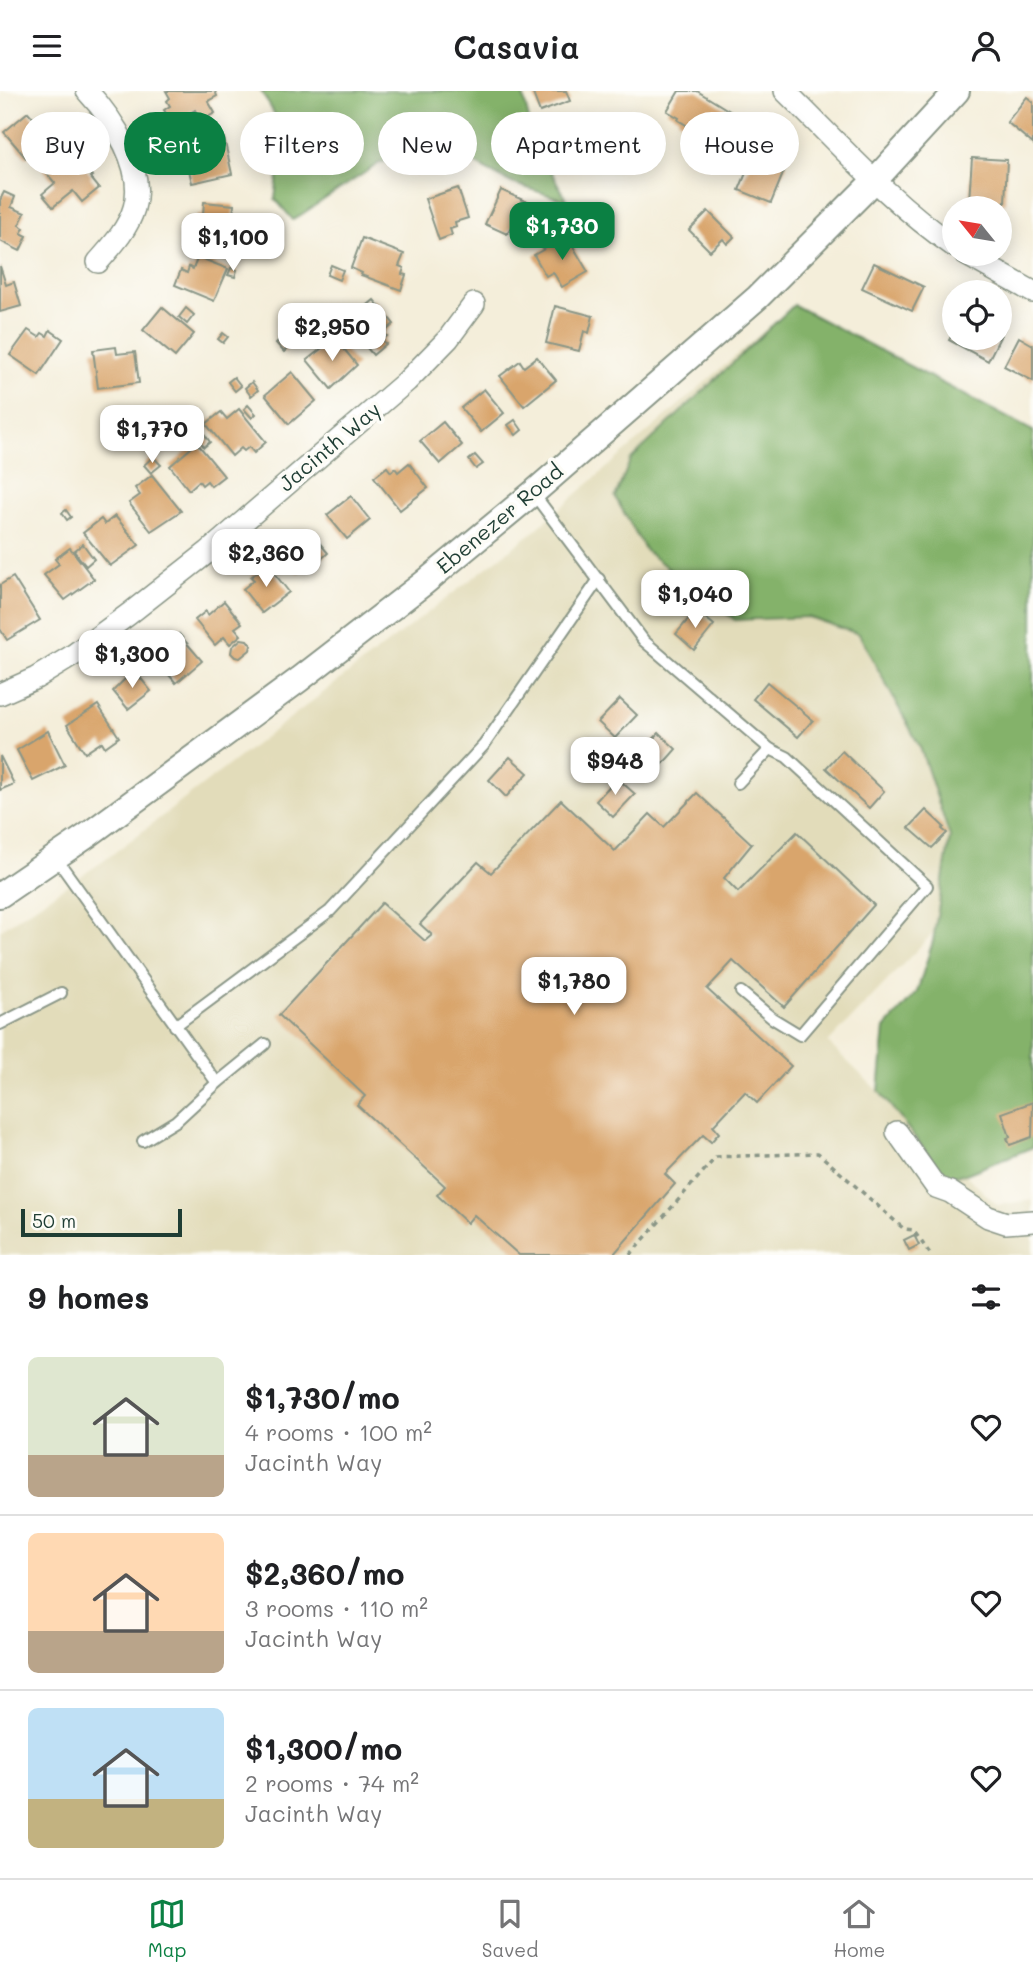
<!DOCTYPE html>
<html lang="en">
<head>
<meta charset="utf-8">
<style>
  body { margin:0; font-family:Mali,sans-serif; background:#f6f6f6; color:#202124; height:100vh; display:flex; flex-direction:column; font-size:26px; white-space:nowrap }
  * { box-sizing:border-box; margin:0 }
  p { font-size:23px; color:#757577 }
  .icon { flex:none; width:38px; height:38px; fill:none; stroke:currentColor; stroke-width:2; stroke-linecap:round; stroke-linejoin:round }
  .map { position:relative; height:1164px; overflow:hidden }
  .side { display:flex; flex-direction:column; background:#fff; flex:1 }
  .side>* { flex:none }
  .guide { position:absolute; left:21px; top:21px; width:992px; height:63px; display:flex; gap:14px }
  .needle { width:46px; rotate:300deg }
  .controls { position:absolute; left:942px; top:105px; display:grid; gap:14px }
  .controls a { display:grid; place-items:center; width:70px; height:70px; border-radius:50%; background:#fff; box-shadow:0 4px 18px #0003; font-size:35px }
  .scale { position:absolute; left:21px; bottom:18px; width:161px; box-sizing:border-box; padding-left:7px; border:4px solid #1f3d34; border-top:0; font-size:19px; line-height:24px; white-space:nowrap; color:#1f3d34; -webkit-text-stroke:5px #fdfcf7; paint-order:stroke }
  .price { position:absolute; translate:-50% -60px; padding:0 16px; border-radius:14px; background:#fff; color:#222; font-size:23px; line-height:46px; filter:drop-shadow(0 2px 4px #0008) }
  .price::after { content:''; position:absolute; left:50%; top:42px; width:21px; height:16px; margin-left:-10px; background:inherit; clip-path:polygon(0 0,100% 0,50% 100%) }
  .price.selected { background:#0b8043; color:#fff }
  ul { padding:0; list-style:none }
  li { display:flex; align-items:center; gap:21px; height:175px; padding:0 28px }
  li+li { border-top:2px solid #e0e0e0 }
  li span { display:grid; place-items:center; flex:none; width:196px; height:140px; border-radius:10px; color:#555 }
  li>.icon { margin-inline-start:auto }
  span .icon { width:84px; height:84px; fill:#fffc; stroke-width:1 }
  li b { font-size:30px }
  h2 { display:flex; justify-content:space-between; align-items:center; height:84px; padding:0 28px; font-size:30px }
  .tag { padding:0 24px; border-radius:32px; background:#fff; box-shadow:0 4px 18px #0003; font-size:24px; line-height:63px }
  .tag.selected { background:#0b8043; color:#fff }
  header { display:flex; justify-content:space-between; align-items:center; height:91px; padding:0 28px; background:#fff; font-size:32px; font-weight:600 }
  .tabs { display:flex; justify-content:space-around; align-items:center; height:98px; border-top:2px solid #e0e0e0; background:#fff; font-size:19px; color:#757577 }
  .tabs a { display:grid; justify-items:center; gap:4px }
  .tabs .selected { color:#0b8043 }
  .map>svg:first-child { display:block }
</style>
</head>
<body>
<header><svg class="icon" aria-label="menu" viewBox="0 0 24 24"><path d="M4 6h16M4 12h16M4 18h16"/></svg>Casavia<svg class="icon" aria-label="person" viewBox="0 0 24 24"><circle cx="12" cy="8" r="4"/><path d="M4 21q1-7 8-7t8 7"/></svg></header>
<div class="map">
<svg width="1033" height="1164" viewBox="0 0 1033 1164">
  <rect width="100%" height="100%" fill="#fdfcf7"/>
  <filter id="ink" filterUnits="userSpaceOnUse"><feTurbulence type="fractalNoise" baseFrequency=".0143" numOctaves="2"/><feDisplacementMap in="SourceGraphic" scale="14" xChannelSelector="R" yChannelSelector="G"/><feConvolveMatrix kernelMatrix="1 2 1 2 8 2 1 2 1" color-interpolation-filters="sRGB"/></filter>
  <filter id="wash" filterUnits="userSpaceOnUse"><feTurbulence type="fractalNoise" baseFrequency=".00686" numOctaves="4" result="noise"/><feDisplacementMap in="SourceGraphic" scale="28" xChannelSelector="R" yChannelSelector="G"/><feGaussianBlur stdDeviation="1.57" result="paint"/><feColorMatrix in="noise" values="0 0 0 0 0 0 0 0 0 0 0 0 0 0 0 0 0 1.4 0 .05"/><feComposite in="paint" operator="in"/></filter>
  <g filter="url(#wash)">
    <rect width="100%" height="100%" fill="#f4eeda"/>
    <path fill="#e2dcba" d="M794 214 1033 340V737L828 952 997 1114 1033 1109V1164H0V839L105 769 533 441Z"/>
    <g fill="#84b26b" stroke="#527850" stroke-width="2">
      <path d="M261 0H522L534 49 567 110 512 92 457 63 381 71 293 129 275 108 284 39Z"/>
      <path d="M794 214 1033 340V1056L966 1083 945 1085 879 1000 885 937 917 901 933 850 950 746 920 656 859 543 808 526 735 529 646 460 615 406 631 368Z"/>
    </g>
    <g id="blocks">
      <g fill="#d9a56c">
        <path d="M166 0H215L217 5 208 10 215 22 201 30 195 19 172 32 164 19 170 15 167 10 170 7Z"/>
        <path d="M532 0H566L570 10 540 21Z"/>
        <path d="M679 0H697L733 22 715 51 678 29 679 27 667 20Z"/>
        <path d="M1027 6 1033 11V53L1007 31Z"/>
        <path d="M28 21 36 30 39 28 43 32 48 28 59 41 26 67 4 41Z"/>
        <path d="M580 24 618 39 606 69 568 54Z"/>
        <path d="M224 47 232 83 192 92 188 75 192 74 191 68 197 66 194 55Z"/>
        <path d="M67 56 92 85 90 86 99 97 82 111 73 100 53 116 42 103 55 92 42 77Z"/>
        <path d="M755 60 787 73 771 112 739 99Z"/>
        <path d="M972 67 1007 69 1005 112 969 110Z"/>
        <path d="M458 97 468 127 455 131 456 136 450 138 452 144 439 149 425 108Z"/>
        <path d="M501 99 538 116 525 144 511 137 507 143 485 133Z"/>
        <path d="M4 101 15 106 11 116 25 122 19 134 24 137 21 142 27 145 20 160 0 150V109Z"/>
        <path d="M204 111 234 114 231 149 189 145 190 130 197 131 198 124H203Z"/>
        <path d="M708 120 734 146 727 153 723 148 710 160 689 139Z"/>
        <path d="M567 145 588 181 562 196 553 181 546 185 534 164Z"/>
        <path d="M362 147 404 163 399 175 404 177 402 183 406 184 401 199 361 184 362 182 351 177Z"/>
        <path d="M198 166 228 178 214 210 175 194 181 179 187 182 189 176 193 178Z"/>
        <path d="M874 172 924 196 912 220 862 197Z"/>
        <path d="M331 174 343 179 339 189 327 184Z"/>
        <path d="M0 175 6 194 14 191 21 215 0 221Z"/>
        <path d="M231 177 237 179 235 186 228 184Z"/>
        <path d="M374 209 394 233 383 242 387 245 382 249 386 253 373 264 346 232Z"/>
        <path d="M555 215 593 225 589 242 584 240 579 260 546 252Z"/>
        <path d="M162 216 194 243 175 266 143 239Z"/>
        <path d="M186 217 194 224 187 233 179 226Z"/>
        <path d="M999 236 1004 238 988 270 949 249 954 240V247H999Z"/>
        <path d="M28 239 39 246 42 242 47 245 50 239 63 248 39 284 10 264Z"/>
        <path d="M223 242 228 246 223 252 218 248Z"/>
        <path d="M285 243 293 252 284 261 276 252Z"/>
        <path d="M1019 246 1033 254V290L1004 275Z"/>
        <path d="M335 247 357 274 331 298 307 269Z"/>
        <path d="M116 256 117 263 135 261 139 292 98 297 93 259Z"/>
        <path d="M537 266 556 289 524 315 500 285 520 270 524 276Z"/>
        <path d="M292 281 316 310 289 333 265 304Z"/>
        <path d="M234 286 241 295 235 300 228 291Z"/>
        <path d="M252 291 258 299 251 305 245 297Z"/>
        <path d="M484 298 504 322 481 341 461 317Z"/>
        <path d="M248 314 256 323 252 327 244 318Z"/>
        <path d="M239 318 266 351 254 362 249 356 244 360 241 357 232 365 206 333 221 321 227 328Z"/>
        <path d="M515 329 522 339 516 344 508 334Z"/>
        <path d="M443 331 462 354 440 373 420 350Z"/>
        <path d="M203 341 210 351 204 356 197 346Z"/>
        <path d="M197 352 224 385 211 395 207 390 202 394 199 390 189 399 170 375Z"/>
        <path d="M475 364 483 373 476 378 469 369Z"/>
        <path d="M153 366 161 374 151 382 144 374Z"/>
        <path d="M409 372 428 397 400 419 374 386 387 376 391 381 395 377 398 381Z"/>
        <path d="M152 384 181 420 151 440 129 412 140 404 135 397Z"/>
        <path d="M351 405 370 429 347 448 327 424Z"/>
        <path d="M66 419 71 426 67 429 62 422Z"/>
        <path d="M115 425 139 454 110 475 83 442 101 428 105 433Z"/>
        <path d="M310 441 328 462 310 478 307 474 298 482 281 462Z"/>
        <path d="M83 453 94 468 86 475 74 460Z"/>
        <path d="M70 457 94 488 65 509 44 484 59 473 55 468Z"/>
        <path d="M267 473 289 501 262 522 243 498 254 489 251 486Z"/>
        <path d="M13 486 40 529 7 549 0 538V494Z"/>
        <path d="M224 510 242 532 235 537 241 544 230 553 224 546 215 554 195 529 206 520 208 524Z"/>
        <path d="M696 519 714 534 694 559 676 543Z"/>
        <path d="M179 543 202 570 176 592 156 569 167 559 164 555Z"/>
        <path d="M241 548 247 549 251 554 250 559 240 567 235 566 231 562 232 556Z"/>
        <path d="M134 579 151 600 128 618 113 600Z"/>
        <path d="M767 591 813 629 798 646 753 608Z"/>
        <path d="M620 608 637 624 615 647 598 631Z"/>
        <path d="M98 614 119 646 105 656 102 651 85 662 67 634Z"/>
        <path d="M48 640 65 674 33 690 17 659Z"/>
        <path d="M659 642 676 658 655 682 637 666Z"/>
        <path d="M842 660 884 700 869 717 826 677Z"/>
        <path d="M0 665 14 693 0 699Z"/>
        <path d="M510 666 528 682 506 706 489 689Z"/>
        <path d="M617 687 635 703 613 726 596 710Z"/>
        <path d="M697 702 752 753 724 787 738 801 797 741 874 814 784 916 733 870 707 898 791 975 757 1012 745 1001 713 1035 719 1042 711 1051 703 1044 665 1083 675 1093 613 1164H519L474 1124 467 1132 437 1104 445 1095 357 1014 365 1005 279 924 382 812 425 850 432 844 420 833 478 771 491 782 561 709 615 760 650 723 664 736Z"/>
        <path d="M926 719 944 736 942 738 947 742 932 757 909 737Z"/>
        <path d="M1033 1011 1032 1046 1010 1054 1007 1047 1010 1046 1002 1022Z"/>
        <path d="M914 1144 919 1154 909 1159 904 1149Z"/>
      </g>
    </g>
  </g>
  <g filter="url(#ink)">
    <use href="#blocks" fill-opacity="0" stroke="#8a9687" stroke-width="2"/>
    <g fill="none" stroke-linecap="round" stroke-linejoin="round">
      <defs>
        <g id="service">
          <path d="M533 402 644 550 770 658 738 692"/>
          <path d="M56 767 217 992"/>
          <path d="M741 901 772 927 800 944 927 795 787 666 770 658"/>
          <path d="M0 933 61 902"/>
          <path d="M175 935 330 820 484 654 599 488"/>
          <path d="M143 1050 176 1030 217 992 265 953"/>
        </g>
        <g id="minor">
          <path d="M87 0C113 28 146 77 134 117 128 138 112 155 98 171"/>
          <path d="M785 0C839 53 891 112 954 155"/>
          <path d="M965 163 1033 201"/>
          <path d="M0 603 36 587 72 565 129 523 208 461 407 290 448 248 474 213"/>
          <path d="M897 1041 936 1096 950 1101 988 1126 1006 1132 1033 1130"/>
        </g>
        <path id="tertiary" d="M0 804 88 744 300 588 424 492 533 402 758 206 875 89 957 0"/>
      </defs>
      <use href="#service" stroke="#8a9687" stroke-width="14"/>
      <use href="#minor" stroke="#8a9687" stroke-width="24"/>
      <use href="#tertiary" stroke="#8a9687" stroke-width="28"/>
      <path stroke="#8a9687" stroke-width="3.5" stroke-dasharray="5 5" stroke-linecap="butt" d="M630 1164 716 1066 818 1062 904 1138 913 1139 931 1164"/>
      <use href="#service" stroke="#fff" stroke-width="10"/>
      <use href="#minor" stroke="#fff" stroke-width="21"/>
      <use href="#tertiary" stroke="#fff" stroke-width="24"/>
    </g>
  </g>
  <g text-anchor="middle" stroke-width="7" stroke-linejoin="round" paint-order="stroke">
    <g font-size="21" fill="#1f3d34" stroke="#fdfcf7">
      <text transform="translate(330 356) rotate(-40)" y="7">Jacinth Way</text>
      <text transform="translate(500 428) rotate(-40)" y="7">Ebenezer Road</text>
    </g>
  </g>
</svg>
<div class="controls">
<a><svg class="needle" viewBox="-14 -14 28 28"><path d="M0-13l5 13h-10z" fill="#e53935"/><path d="M0 13l5-13h-10z" fill="#757577"/></svg></a>
<a><svg class="icon" aria-label="locate" viewBox="0 0 24 24"><circle cx="12" cy="12" r="6"/><path d="M12 2v4M12 18v4M2 12h4M18 12h4"/></svg></a>
</div>
<div class="scale">50 m</div>
<b class="price selected" style="left:562px;top:171px">$1,730</b>
<b class="price" style="left:233px;top:182px">$1,100</b>
<b class="price" style="left:332px;top:272px">$2,950</b>
<b class="price" style="left:152px;top:374px">$1,770</b>
<b class="price" style="left:266px;top:498px">$2,360</b>
<b class="price" style="left:695px;top:539px">$1,040</b>
<b class="price" style="left:132px;top:599px">$1,300</b>
<b class="price" style="left:615px;top:706px">$948</b>
<b class="price" style="left:574px;top:926px">$1,780</b>
<div class="guide">
<a class="tag">Buy</a>
<a class="tag selected">Rent</a>
<a class="tag">Filters</a>
<a class="tag">New</a>
<a class="tag">Apartment</a>
<a class="tag">House</a>
</div>
</div>
<section class="side">
<h2>9 homes<svg class="icon" aria-label="filters" viewBox="0 0 24 24"><path d="M4 7h16M4 17h16"/><circle cx="9" cy="7" r="2"/><circle cx="15" cy="17" r="2"/></svg></h2>
<ul>
<li><span style="background:linear-gradient(#dfe7d0 70%,#b9a48a 0)"><svg class="icon" aria-label="home" viewBox="0 0 24 24"><path d="M3 11l9-7 9 7M6 9v11h12V9"/></svg></span><div><b>$1,730/mo</b><p>4 rooms · 100 m²</p><p>Jacinth Way</p></div><svg class="icon" aria-label="heart" viewBox="0 0 24 24"><path d="M12 20l-8-8c-3-5 5-10 8-4 3-6 11-1 8 4z"/></svg></li>
<li><span style="background:linear-gradient(#ffd9b3 70%,#b9a48a 0)"><svg class="icon" aria-label="home" viewBox="0 0 24 24"><path d="M3 11l9-7 9 7M6 9v11h12V9"/></svg></span><div><b>$2,360/mo</b><p>3 rooms · 110 m²</p><p>Jacinth Way</p></div><svg class="icon" aria-label="heart" viewBox="0 0 24 24"><path d="M12 20l-8-8c-3-5 5-10 8-4 3-6 11-1 8 4z"/></svg></li>
<li><span style="background:linear-gradient(#bfe0f5 65%,#c2b280 0)"><svg class="icon" aria-label="home" viewBox="0 0 24 24"><path d="M3 11l9-7 9 7M6 9v11h12V9"/></svg></span><div><b>$1,300/mo</b><p>2 rooms · 74 m²</p><p>Jacinth Way</p></div><svg class="icon" aria-label="heart" viewBox="0 0 24 24"><path d="M12 20l-8-8c-3-5 5-10 8-4 3-6 11-1 8 4z"/></svg></li>
</ul>
</section>
<nav class="tabs">
<a class="selected"><svg class="icon" aria-label="map" viewBox="0 0 24 24"><path d="M3 6l6-2 6 2 6-2v14l-6 2-6-2-6 2zM9 4v14M15 6v14"/></svg>Map</a>
<a><svg class="icon" aria-label="saved" viewBox="0 0 24 24"><path d="M7 4h10v16l-5-4-5 4z"/></svg>Saved</a>
<a><svg class="icon" aria-label="home" viewBox="0 0 24 24"><path d="M3 11l9-7 9 7M6 9v11h12V9"/></svg>Home</a>
</nav>
</body>
</html>
